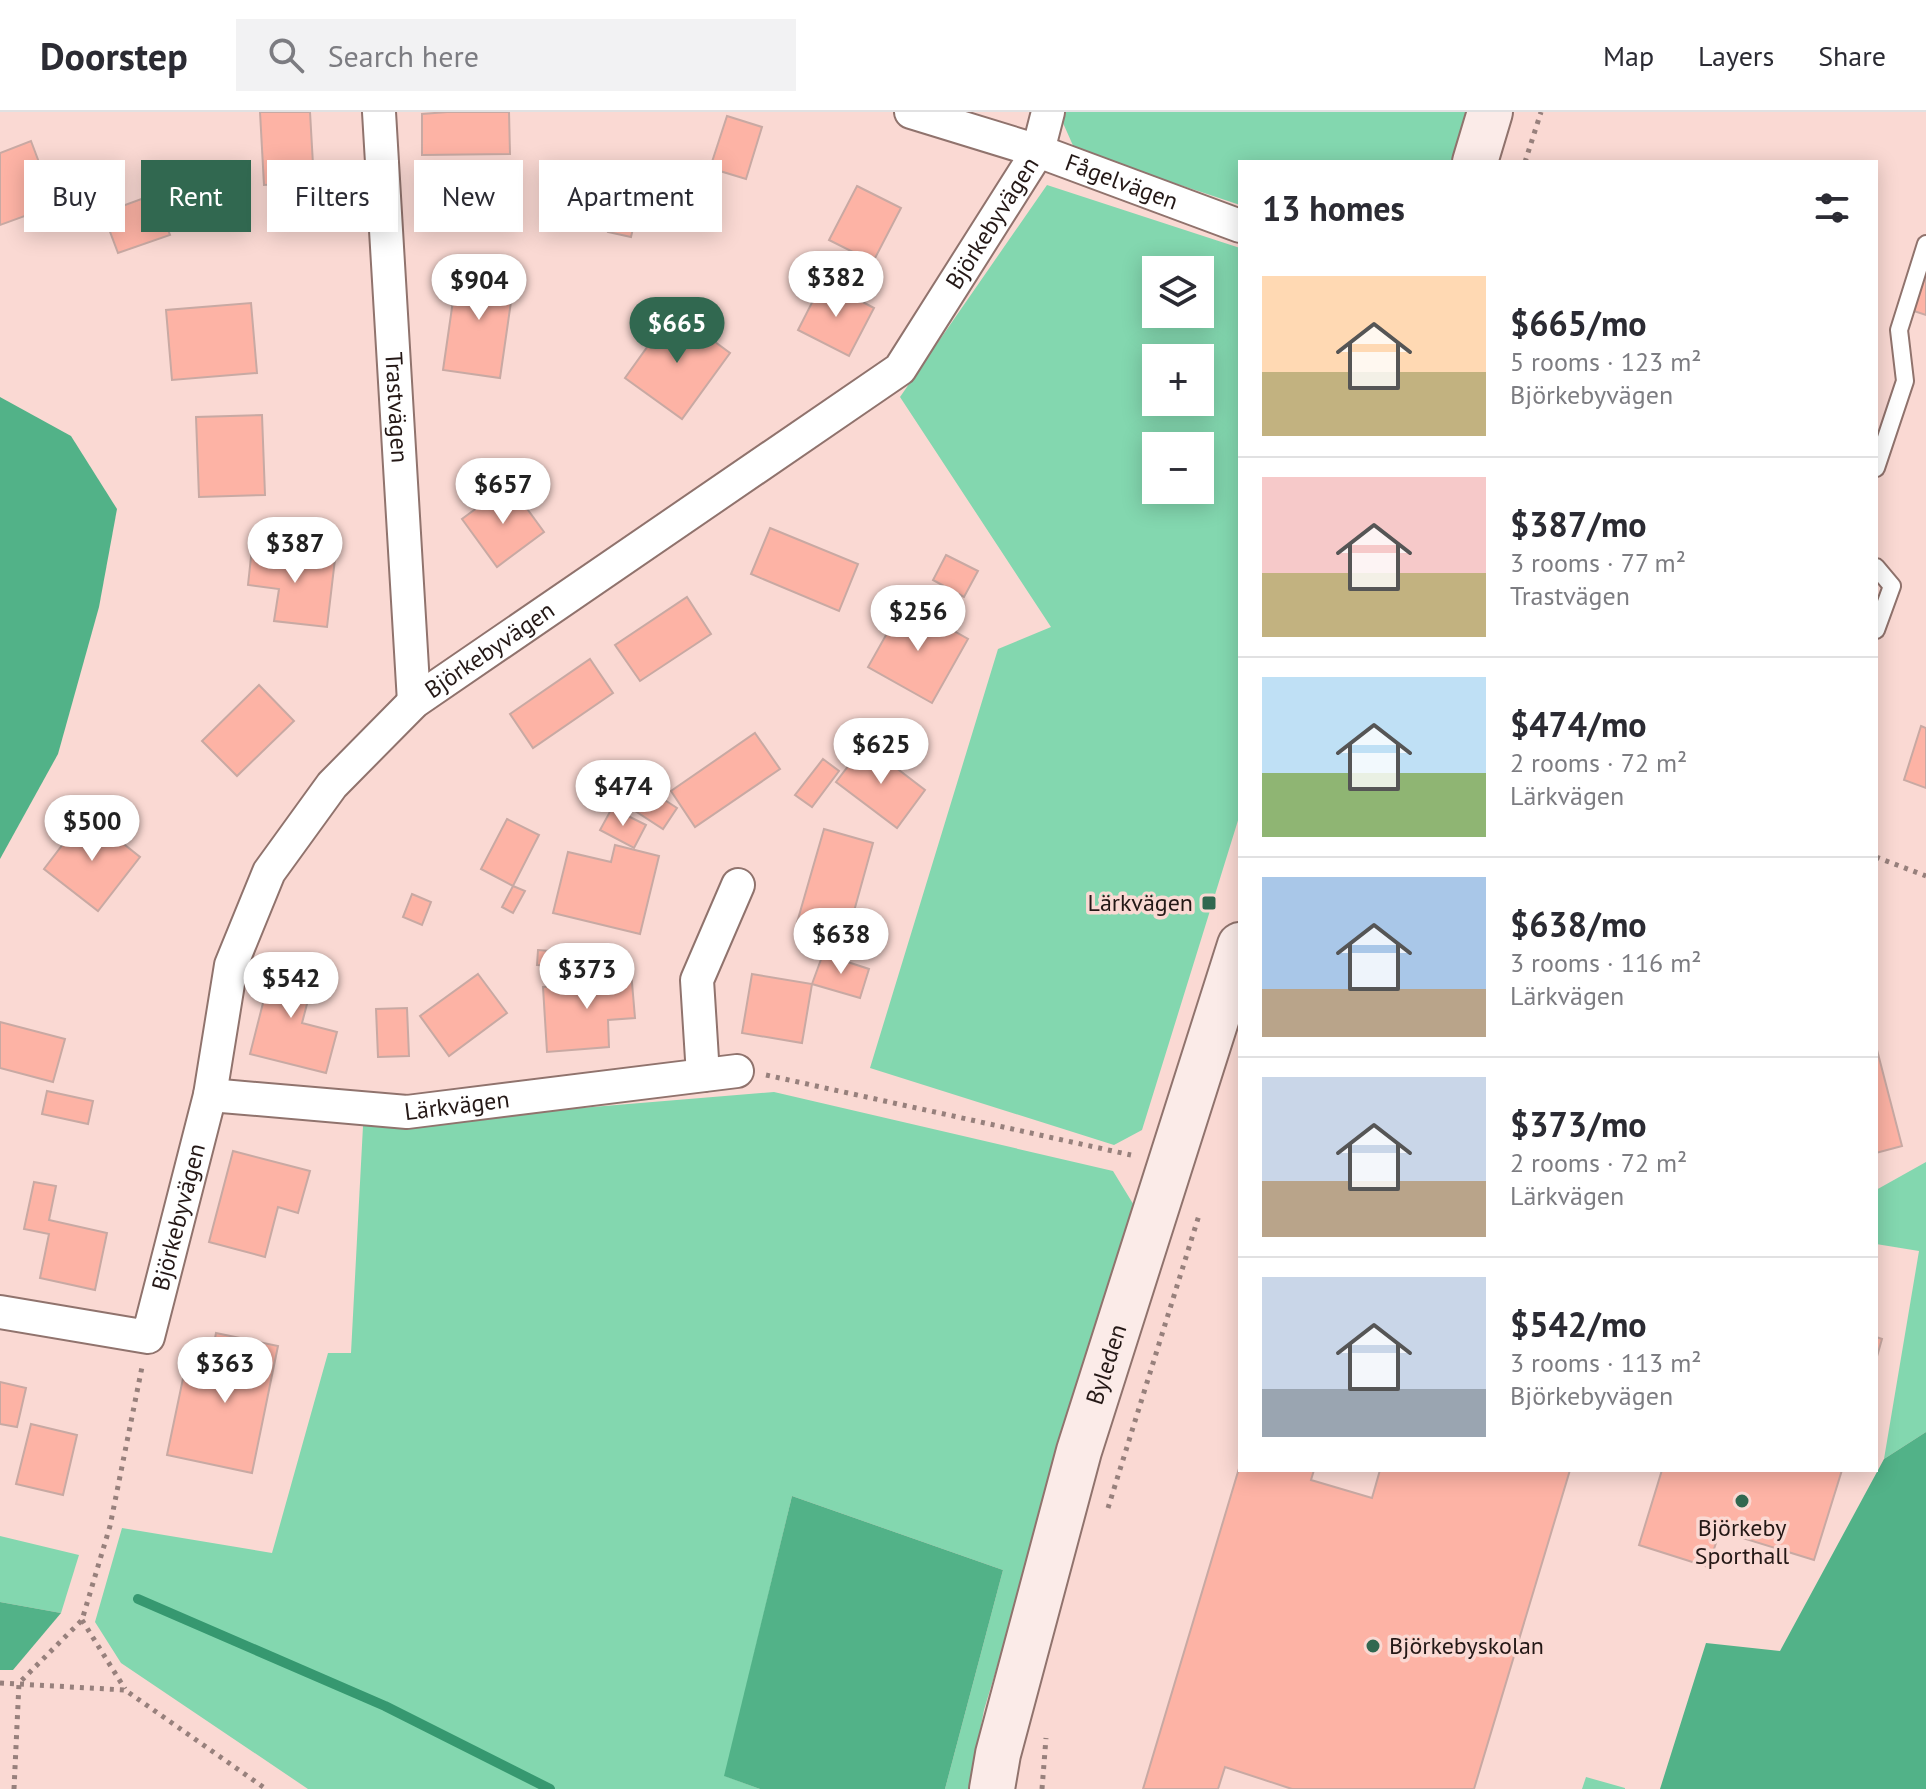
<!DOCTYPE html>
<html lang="en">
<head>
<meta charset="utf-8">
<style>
  body { margin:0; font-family:"PT Sans",sans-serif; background:#f2f2f3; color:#2b2b33; height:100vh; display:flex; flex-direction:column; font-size:30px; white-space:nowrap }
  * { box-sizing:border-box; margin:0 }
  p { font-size:26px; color:#7c7c81 }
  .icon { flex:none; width:44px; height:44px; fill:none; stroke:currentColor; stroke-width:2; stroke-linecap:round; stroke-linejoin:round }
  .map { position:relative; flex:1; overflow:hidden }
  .sheet { position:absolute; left:1238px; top:48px; width:640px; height:1312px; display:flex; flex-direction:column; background:#fff; border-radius:0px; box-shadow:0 4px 20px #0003 }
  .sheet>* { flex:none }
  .hud { position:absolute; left:24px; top:48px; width:760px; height:72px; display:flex; gap:16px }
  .tools { position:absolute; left:1142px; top:144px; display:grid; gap:16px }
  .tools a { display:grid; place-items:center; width:72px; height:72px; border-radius:0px; background:#fff; box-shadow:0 4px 20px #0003; font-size:40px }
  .price { position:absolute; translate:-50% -68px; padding:0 18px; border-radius:28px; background:#fff; color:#222; font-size:26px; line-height:52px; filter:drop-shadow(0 2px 4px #0008) }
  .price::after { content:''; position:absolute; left:50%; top:48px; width:24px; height:18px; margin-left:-12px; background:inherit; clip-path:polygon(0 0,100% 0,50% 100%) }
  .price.selected { background:#316850; color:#fff }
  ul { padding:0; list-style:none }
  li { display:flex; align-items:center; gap:24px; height:200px; padding:0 24px }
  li+li { border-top:2px solid #e1e1e2 }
  li span { display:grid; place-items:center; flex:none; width:224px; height:160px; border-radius:0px; color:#555 }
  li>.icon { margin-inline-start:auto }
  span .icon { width:96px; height:96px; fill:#fffc; stroke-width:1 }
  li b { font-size:34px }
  h2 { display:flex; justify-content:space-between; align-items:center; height:96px; padding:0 24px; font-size:34px }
  .pill { padding:0 28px; border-radius:0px; background:#fff; box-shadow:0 4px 20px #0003; font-size:28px; line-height:72px }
  .pill.selected { background:#316850; color:#fff }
  header { display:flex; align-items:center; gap:48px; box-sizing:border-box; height:112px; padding:0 40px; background:#fff; border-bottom:2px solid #e1e1e2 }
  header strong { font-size:38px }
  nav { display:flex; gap:44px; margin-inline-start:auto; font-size:28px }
  .search { width:560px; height:72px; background:#f2f2f3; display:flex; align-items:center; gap:20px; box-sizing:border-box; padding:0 28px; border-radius:0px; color:#7c7c81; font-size:30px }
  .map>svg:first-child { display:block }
</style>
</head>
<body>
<header>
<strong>Doorstep</strong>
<div class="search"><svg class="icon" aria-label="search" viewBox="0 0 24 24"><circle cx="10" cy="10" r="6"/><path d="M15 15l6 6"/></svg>Search here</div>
<nav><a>Map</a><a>Layers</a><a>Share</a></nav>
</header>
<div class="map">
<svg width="1926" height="1677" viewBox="0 0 1926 1677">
  <rect width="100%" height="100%" fill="#fad9d3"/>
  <g fill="#83d7af" fill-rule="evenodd">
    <path d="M1066 0H1472L1459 50H1240V93L1075 38 1063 11Z"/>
    <path d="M1047 73 1240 136V702L1142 1018 1114 1033 870 956 998 537 1051 515 900 285ZM1156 158H1200V202H1156ZM1156 246H1200V290H1156ZM1156 334H1200V378H1156Z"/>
    <path d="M774 980 1113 1059 1135 1095 984 1598 969 1677H945L1003 1458 792 1384 725 1664 760 1677H308L121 1551 95 1510 122 1416 272 1441 328 1241H351L363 1014Z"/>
    <path d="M1926 1050V1320L1884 1347 1919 1139 1876 1132V1078Z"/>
    <path d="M0 1424 79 1443 61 1501 0 1490Z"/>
    <path d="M1586 1665 1625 1676V1677H1582Z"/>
  </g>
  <g fill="#52b288">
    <path d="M0 285 71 324 117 397 99 495 58 642 0 747Z"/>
    <path d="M1926 1320V1677H1660L1706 1531 1780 1539 1884 1347Z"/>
    <path d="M792 1384 1003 1458 945 1677H760L724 1664Z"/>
    <path d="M0 1490 61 1501 13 1558H0Z"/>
  </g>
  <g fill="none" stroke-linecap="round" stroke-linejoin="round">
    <path stroke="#369870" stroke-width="10" d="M138 1487 385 1594 550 1677"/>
  </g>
  <g fill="#fdb3a5" stroke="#c8a9a3" stroke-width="2">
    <path d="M260 0H310L314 70 264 73Z"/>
    <path d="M447 0H509L510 42 422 43V2Z"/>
    <path d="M727 4 762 15 746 67 710 56Z"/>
    <path d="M31 29 55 93 0 113V41Z"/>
    <path d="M608 58 668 70 659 117 634 112 631 125 608 120 610 109 599 107Z"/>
    <path d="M857 74 901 96 873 150 829 128Z"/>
    <path d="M155 82 170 123 118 141 103 101Z"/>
    <path d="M1926 153V203L1911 198Z"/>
    <path d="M458 154 515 162 500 266 443 258Z"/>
    <path d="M823 169 874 196 849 244 798 218Z"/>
    <path d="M251 191 257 261 172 268 166 198Z"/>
    <path d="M673 199 730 241 682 307 625 266Z"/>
    <path d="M262 303 265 383 199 385 196 305Z"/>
    <path d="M509 372 544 420 497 455 462 407Z"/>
    <path d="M770 416 858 452 839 499 751 462Z"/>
    <path d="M252 436 335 447 327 515 274 509 279 477 248 473Z"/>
    <path d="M946 443 978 459 964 485 933 468Z"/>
    <path d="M687 485 711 522 640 569 615 533Z"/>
    <path d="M904 491 968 527 932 591 868 555Z"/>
    <path d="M590 547 613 581 533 636 510 602Z"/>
    <path d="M259 573 294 609 237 664 202 629Z"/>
    <path d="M1921 614 1926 616V676L1904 668Z"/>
    <path d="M755 621 780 657 695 715 671 679Z"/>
    <path d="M865 632 925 678 897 716 836 670Z"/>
    <path d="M823 647 839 659 812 695 795 683Z"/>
    <path d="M643 674 677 696 663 717 629 695Z"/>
    <path d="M612 696 646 713 634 736 600 718Z"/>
    <path d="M86 702 140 745 98 799 44 757Z"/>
    <path d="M507 707 539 723 513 774 481 757Z"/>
    <path d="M824 717 873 731 846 828 796 814Z"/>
    <path d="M615 733 659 744 640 822 553 801 568 740 611 750Z"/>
    <path d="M513 774 525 779 513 801 502 795Z"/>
    <path d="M412 782 431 790 422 813 403 805Z"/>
    <path d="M538 838 562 840 561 854 537 853Z"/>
    <path d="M823 842 869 857 860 886 812 872Z"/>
    <path d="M275 844 317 854 302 911 337 920 326 961 250 942Z"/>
    <path d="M631 859 635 906 608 908 609 935 547 940 543 875 588 872 587 861Z"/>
    <path d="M478 862 507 901 449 944 420 904Z"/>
    <path d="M752 862 812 872 802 931 742 921Z"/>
    <path d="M407 896 409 944 378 945 376 897Z"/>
    <path d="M0 910 65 927 53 970 0 956Z"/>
    <path d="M1876 934 1902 1034 1876 1041Z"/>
    <path d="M47 979 93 989 88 1012 42 1002Z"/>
    <path d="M233 1039 310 1059 298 1101 278 1095 265 1145 209 1130Z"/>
    <path d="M34 1070 56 1074 49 1108 107 1121 95 1178 40 1166 49 1122 24 1117Z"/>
    <path d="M216 1221 278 1234 252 1361 167 1343 185 1257 208 1262Z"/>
    <path d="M1876 1225 1882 1227 1876 1248Z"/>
    <path d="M0 1270 26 1276 17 1315 0 1312Z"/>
    <path d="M31 1312 77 1323 63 1383 16 1372Z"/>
    <path d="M1240 1353V1358H1314L1311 1368 1372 1386 1380 1358H1570L1474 1677H1292L1225 1655 1218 1677H1143Z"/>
    <path d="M1662 1358H1842L1814 1448 1720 1419 1708 1455 1639 1433Z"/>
  </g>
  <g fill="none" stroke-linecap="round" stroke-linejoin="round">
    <defs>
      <g id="lane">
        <path d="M1876 356 1905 269 1899 218 1926 132"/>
        <path d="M1876 455 1892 474 1876 518"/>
      </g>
      <g id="street">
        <path id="s1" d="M379 0 414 590"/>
        <path id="s2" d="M911 0 1038 39 1240 114"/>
        <path d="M703 963 697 868 738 773"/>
        <path id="s3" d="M210 983 407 1000 737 959"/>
        <path id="s4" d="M0 1200 148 1225 210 983 231 853 269 760 332 673 414 590 900 257 1038 39 1048 0"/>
      </g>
      <g id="secondary">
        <path d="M1475 50 1490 0"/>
        <path id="s5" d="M992 1677 998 1642 1079 1339 1240 833"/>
      </g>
    </defs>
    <use href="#lane" stroke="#90736d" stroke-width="20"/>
    <use href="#street" stroke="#90736d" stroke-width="36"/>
    <use href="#secondary" stroke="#90736d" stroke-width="48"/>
    <g stroke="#97807c" stroke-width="5" stroke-dasharray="4 6" stroke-linecap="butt">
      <path d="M1525 50 1541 0"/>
      <path d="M1876 745 1926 764"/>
      <path d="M766 963 1131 1043"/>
      <path d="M1108 1396 1200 1100"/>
      <path d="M82 1508 125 1577"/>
      <path d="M0 1571 125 1578 266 1677"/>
      <path d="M14 1677 19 1571 82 1508 110 1414 142 1255"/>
      <path d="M1042 1677 1046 1626"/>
    </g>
    <use href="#lane" stroke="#fff" stroke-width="16"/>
    <use href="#street" stroke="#fff" stroke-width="32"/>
    <use href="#secondary" stroke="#fbebe8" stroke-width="44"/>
  </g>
  <g fill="#316850" stroke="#fad9d3" stroke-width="3">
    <rect x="1201" y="783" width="16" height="16" rx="4"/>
    <circle cx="1742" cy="1389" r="8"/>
    <circle cx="1373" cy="1534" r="8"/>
  </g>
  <g text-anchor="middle" stroke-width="7" stroke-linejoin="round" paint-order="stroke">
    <g font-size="24" fill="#241816" stroke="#fad9d3">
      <text dy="8" stroke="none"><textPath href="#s2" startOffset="222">Fågelvägen</textPath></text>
      <text dy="8" stroke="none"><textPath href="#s4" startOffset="1618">Björkebyvägen</textPath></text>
      <text dy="8" stroke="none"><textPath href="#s1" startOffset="296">Trastvägen</textPath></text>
      <text dy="8" stroke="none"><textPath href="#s4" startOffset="948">Björkebyvägen</textPath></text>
      <text dy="8" stroke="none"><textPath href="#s3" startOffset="248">Lärkvägen</textPath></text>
      <text dy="8" stroke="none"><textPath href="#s4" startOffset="274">Björkebyvägen</textPath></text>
      <text dy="8" stroke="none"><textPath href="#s5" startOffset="440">Byleden</textPath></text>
    </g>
    <g font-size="24" fill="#241816" stroke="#fad9d3" text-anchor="end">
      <text x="1193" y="799">Lärkvägen</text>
      <text x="1742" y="1424" text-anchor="middle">Björkeby<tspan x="1742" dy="28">Sporthall</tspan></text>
      <text x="1389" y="1542" text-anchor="start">Björkebyskolan</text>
    </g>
  </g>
</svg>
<div class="tools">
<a><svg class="icon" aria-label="layers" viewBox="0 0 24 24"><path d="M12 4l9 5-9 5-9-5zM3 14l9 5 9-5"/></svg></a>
<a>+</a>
<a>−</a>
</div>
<b class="price" style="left:836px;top:207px">$382</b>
<b class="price" style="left:479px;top:210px">$904</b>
<b class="price selected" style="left:677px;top:253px">$665</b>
<b class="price" style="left:503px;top:414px">$657</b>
<b class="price" style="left:295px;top:473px">$387</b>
<b class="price" style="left:918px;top:541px">$256</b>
<b class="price" style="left:881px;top:674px">$625</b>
<b class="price" style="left:623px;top:716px">$474</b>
<b class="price" style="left:92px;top:751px">$500</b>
<b class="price" style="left:841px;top:864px">$638</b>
<b class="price" style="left:587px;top:899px">$373</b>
<b class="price" style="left:291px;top:908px">$542</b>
<b class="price" style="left:225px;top:1293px">$363</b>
<div class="hud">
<a class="pill">Buy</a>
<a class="pill selected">Rent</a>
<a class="pill">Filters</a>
<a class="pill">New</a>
<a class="pill">Apartment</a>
</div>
<section class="sheet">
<h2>13 homes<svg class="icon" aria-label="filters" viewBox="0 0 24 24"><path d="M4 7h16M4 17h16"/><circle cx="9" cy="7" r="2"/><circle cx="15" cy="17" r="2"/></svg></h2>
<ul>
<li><span style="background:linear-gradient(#ffd9b3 60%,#c2b280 0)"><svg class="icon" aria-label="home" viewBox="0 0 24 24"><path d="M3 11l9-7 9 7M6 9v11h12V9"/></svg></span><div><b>$665/mo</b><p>5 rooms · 123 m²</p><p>Björkebyvägen</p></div></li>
<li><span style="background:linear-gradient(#f6c9c9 60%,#c2b280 0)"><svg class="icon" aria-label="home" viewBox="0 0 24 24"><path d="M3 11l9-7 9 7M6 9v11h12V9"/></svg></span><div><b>$387/mo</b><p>3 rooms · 77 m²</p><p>Trastvägen</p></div></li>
<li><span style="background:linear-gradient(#bfe0f5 60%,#8fb573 0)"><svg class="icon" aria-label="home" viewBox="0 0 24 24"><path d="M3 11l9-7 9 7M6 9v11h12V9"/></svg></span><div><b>$474/mo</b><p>2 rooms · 72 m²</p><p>Lärkvägen</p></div></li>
<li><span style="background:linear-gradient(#a9c7e8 70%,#b9a48a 0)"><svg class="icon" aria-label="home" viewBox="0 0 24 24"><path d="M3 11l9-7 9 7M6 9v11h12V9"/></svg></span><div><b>$638/mo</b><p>3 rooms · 116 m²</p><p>Lärkvägen</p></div></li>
<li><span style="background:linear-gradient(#c9d6e8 65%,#b9a48a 0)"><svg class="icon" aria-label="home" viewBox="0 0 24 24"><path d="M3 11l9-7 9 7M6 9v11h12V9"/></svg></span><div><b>$373/mo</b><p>2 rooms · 72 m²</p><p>Lärkvägen</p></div></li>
<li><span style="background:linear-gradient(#c9d6e8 70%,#9aa5b1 0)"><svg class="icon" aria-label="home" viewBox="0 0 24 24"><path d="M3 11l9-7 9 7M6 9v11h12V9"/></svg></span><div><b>$542/mo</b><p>3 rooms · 113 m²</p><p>Björkebyvägen</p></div></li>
</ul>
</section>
</div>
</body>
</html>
